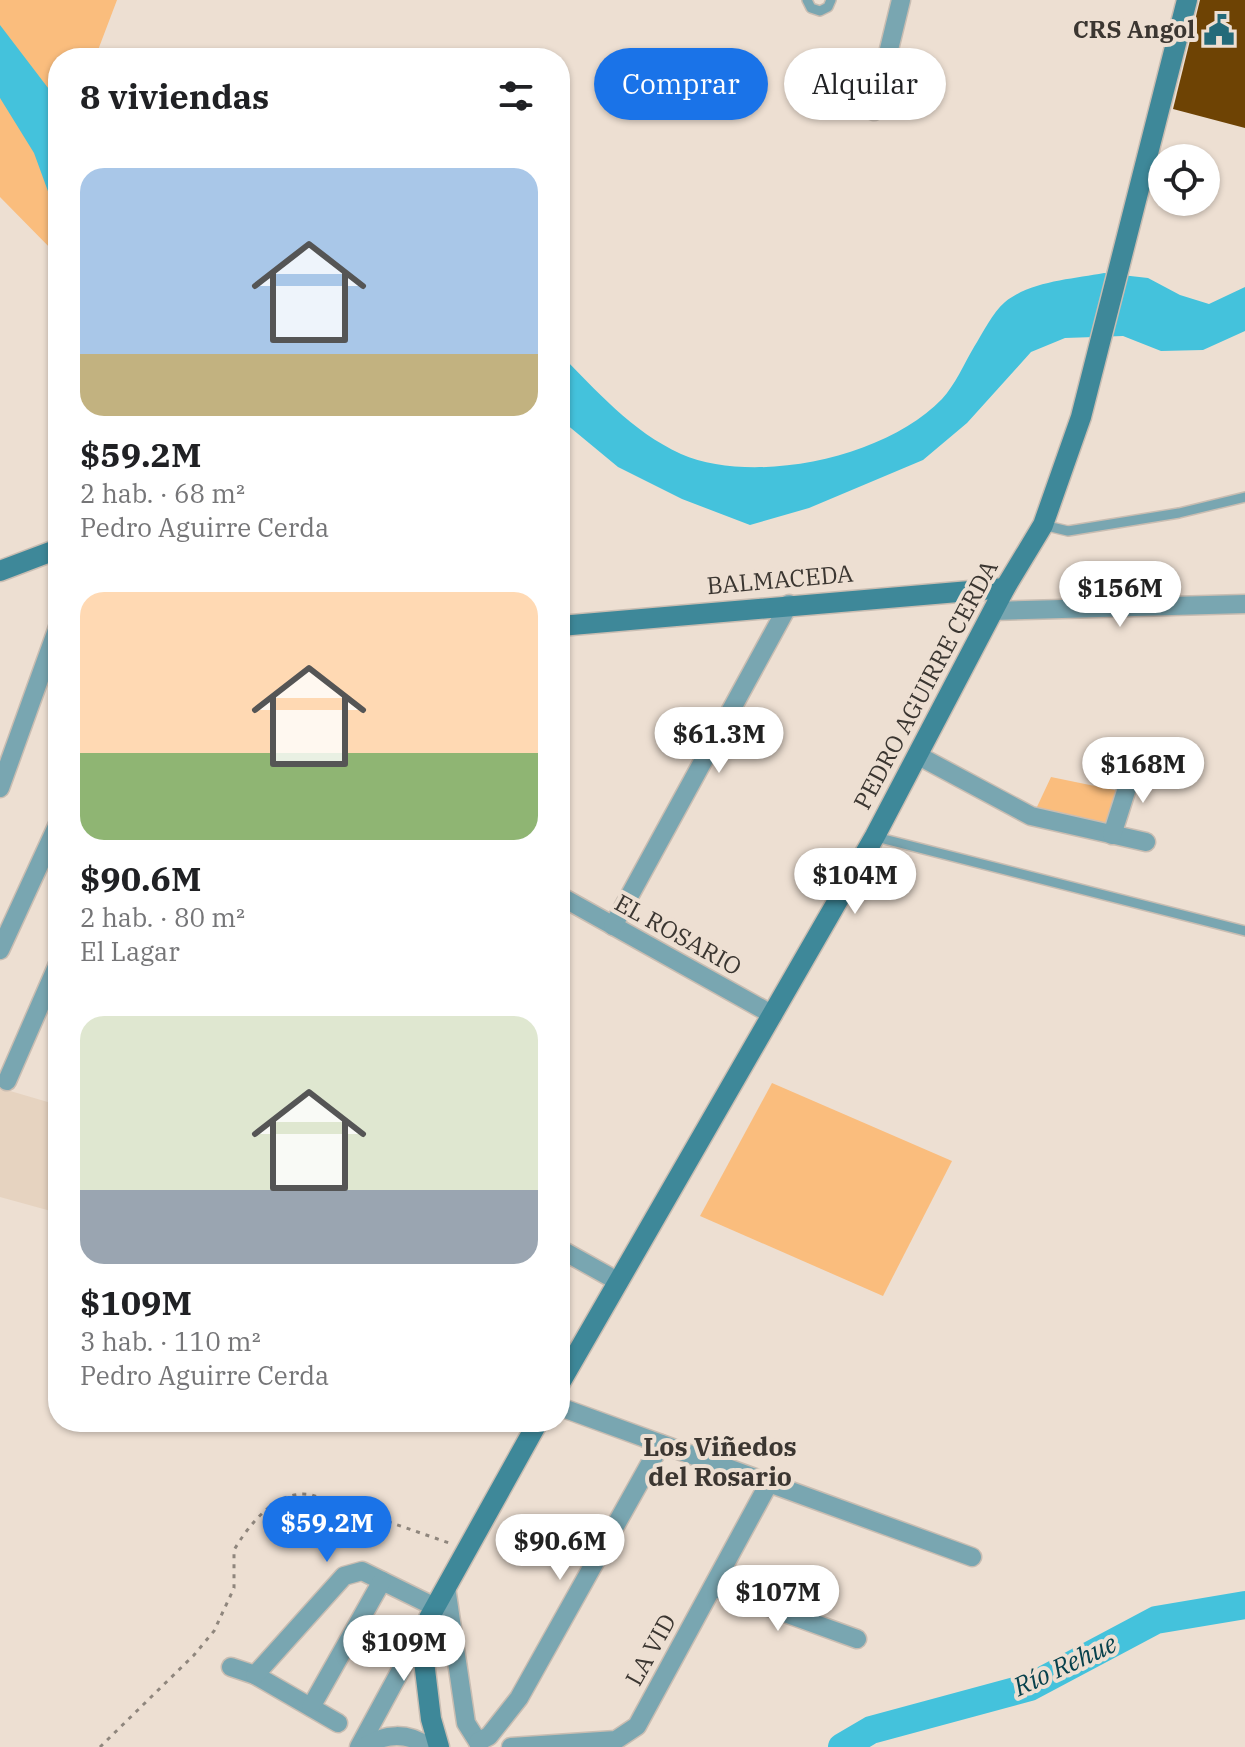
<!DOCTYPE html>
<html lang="es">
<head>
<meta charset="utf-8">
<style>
  body { margin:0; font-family:"IBM Plex Serif",serif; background:#f2f2f2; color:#202124; height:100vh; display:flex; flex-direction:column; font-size:30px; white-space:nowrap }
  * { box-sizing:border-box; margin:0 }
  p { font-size:26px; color:#757577 }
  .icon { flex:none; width:44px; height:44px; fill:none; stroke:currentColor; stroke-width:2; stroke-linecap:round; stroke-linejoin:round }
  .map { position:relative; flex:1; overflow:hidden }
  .drawer { position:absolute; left:48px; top:48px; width:522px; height:1384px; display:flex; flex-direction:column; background:#fff; border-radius:32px; box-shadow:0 2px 6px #0004 }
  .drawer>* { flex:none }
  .guide { position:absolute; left:594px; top:48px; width:530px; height:72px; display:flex; gap:16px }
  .controls { position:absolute; left:1148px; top:144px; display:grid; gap:16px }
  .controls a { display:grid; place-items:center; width:72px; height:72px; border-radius:50%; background:#fff; box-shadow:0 2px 6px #0004; font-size:40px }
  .price { position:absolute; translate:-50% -68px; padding:0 18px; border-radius:28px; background:#fff; color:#222; font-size:26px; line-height:52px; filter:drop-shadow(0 2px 4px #0008) }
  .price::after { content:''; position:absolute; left:50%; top:48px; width:24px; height:18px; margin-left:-12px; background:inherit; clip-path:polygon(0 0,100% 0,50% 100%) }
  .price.selected { background:#1a73e8; color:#fff }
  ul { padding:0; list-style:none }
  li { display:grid; align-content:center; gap:16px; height:424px; padding:0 32px }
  li span { display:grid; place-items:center; height:248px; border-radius:24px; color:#555 }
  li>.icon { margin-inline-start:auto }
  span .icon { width:144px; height:144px; fill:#fffc; stroke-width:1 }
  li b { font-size:34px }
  h2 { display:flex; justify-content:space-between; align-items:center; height:96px; padding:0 32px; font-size:34px }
  .chip { padding:0 28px; border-radius:36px; background:#fff; box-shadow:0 2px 6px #0004; font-size:28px; line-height:72px }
  .chip.selected { background:#1a73e8; color:#fff }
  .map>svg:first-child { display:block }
</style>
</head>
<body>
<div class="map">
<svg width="1245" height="1747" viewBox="0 0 1245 1747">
  <rect width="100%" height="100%" fill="#eddfd2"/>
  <path fill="#e6d3c0" d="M0 1088 58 1105V1213L0 1197Z"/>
  <g fill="#fabd7d">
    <path d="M0 0H117L95 58H58V256L0 197Z"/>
    <path d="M1051 777 1119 791 1108 827 1036 809Z"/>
    <path d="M772 1083 952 1161 883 1296 700 1216Z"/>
  </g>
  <g fill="#44c2dc">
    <path d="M0 25 58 101V207L49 194 34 153 0 98Z"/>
    <path d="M1104 273 1148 278 1180 295 1209 304 1245 287V331L1203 350 1161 351 1123 336 1065 338 1031 352 967 423 923 460 809 508 750 525 682 499 618 467 560 419V354C597 391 631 431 681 454 755 486 887 457 942 399 955 385 964 364 974 347 983 333 992 313 1005 302 1031 281 1073 279 1104 273Z"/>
  </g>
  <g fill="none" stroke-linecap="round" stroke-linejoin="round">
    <path stroke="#44c2dc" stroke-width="28" d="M842 1747 871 1730 1030 1687 1156 1620 1245 1605"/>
  </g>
  <path fill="#6e4304" d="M1200 0H1245V128L1173 109Z"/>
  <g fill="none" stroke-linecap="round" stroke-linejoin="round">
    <defs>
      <g id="lane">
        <path d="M807 0 811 8 820 11 828 7 831 0"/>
        <path d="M1043 525 1068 531 1179 513 1245 497"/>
        <path d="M876 837 1245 931"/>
      </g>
      <g id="street">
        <path d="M874 111 901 0"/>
        <path d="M993 611 1245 604"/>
        <path d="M917 755 1031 816 1146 842"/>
        <path d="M0 788 58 627"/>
        <path d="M1112 835 1135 763"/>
        <path d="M560 896 773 1015"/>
        <path d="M613 926 789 604"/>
        <path d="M0 950 58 824"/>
        <path d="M7 1081 58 964"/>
        <path d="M560 1249 619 1282"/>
        <path d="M560 1407 972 1557"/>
        <path d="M446 1587 466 1723 478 1742"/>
        <path d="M713 1587 857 1639"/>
        <path d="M231 1667 255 1675 338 1723"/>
        <path d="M255 1675 344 1576 362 1571 435 1607"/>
        <path d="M311 1707 382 1581"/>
        <path d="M478 1742 489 1736 519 1698 661 1444"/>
        <path d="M359 1747 428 1620"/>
        <path d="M364 1747C385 1733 408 1732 428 1747"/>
        <path d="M511 1747 616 1740 637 1726 769 1483"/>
      </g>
      <g id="secondary">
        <path d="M0 571 58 549"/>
        <path d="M560 626 1005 588"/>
        <path d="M560 1383 875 836 1005 588 1043 525 1081 417 1187 0"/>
        <path d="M439 1747 431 1719 424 1661 429 1618 538 1422"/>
      </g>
    </defs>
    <use href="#lane" stroke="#c9bdb2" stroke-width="12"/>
    <use href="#street" stroke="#c9bdb2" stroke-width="21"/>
    <use href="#secondary" stroke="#c9bdb2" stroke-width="23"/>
    <path stroke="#8f867d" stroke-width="3" stroke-dasharray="4 6" stroke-linecap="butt" d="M100 1747 194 1655 214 1631 234 1588V1550C250 1523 278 1488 312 1495L452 1544"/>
    <use href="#lane" stroke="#79a6b1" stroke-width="9"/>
    <use href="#street" stroke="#79a6b1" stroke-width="18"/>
    <use href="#secondary" stroke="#3e8899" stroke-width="20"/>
  </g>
  <defs>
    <symbol id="civic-bare" viewBox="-9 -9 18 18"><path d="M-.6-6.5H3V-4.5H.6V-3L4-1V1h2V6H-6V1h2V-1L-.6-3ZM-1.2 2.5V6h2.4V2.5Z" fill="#246a79" stroke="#eddfd2" stroke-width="2.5" paint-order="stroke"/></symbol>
  </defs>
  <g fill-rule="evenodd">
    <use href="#civic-bare" x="1197" y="8" width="44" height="44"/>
  </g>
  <g text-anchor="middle" stroke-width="8" stroke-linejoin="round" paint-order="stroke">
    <g font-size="24" font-weight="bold" fill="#3b3631" stroke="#eddfd2" text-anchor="end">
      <text x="1195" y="38">CRS Angol</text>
    </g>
    <g font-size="24" fill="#3b3631" stroke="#eddfd2">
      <text transform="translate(780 580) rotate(-5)" y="8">BALMACEDA</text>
      <text transform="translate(926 685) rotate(-62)" y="8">PEDRO AGUIRRE CERDA</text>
      <text transform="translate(678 935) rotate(29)" y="8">EL ROSARIO</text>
      <text transform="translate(651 1650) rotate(-61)" y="8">LA VID</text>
    </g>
    <g font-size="26" font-weight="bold" fill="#3b3631" stroke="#eddfd2">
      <text x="720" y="1456">Los Viñedos<tspan x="720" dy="30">del Rosario</tspan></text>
    </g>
    <g font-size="26" font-style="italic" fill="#07414c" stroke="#eddfd2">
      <text transform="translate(1065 1665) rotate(-25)" y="9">Río Rehue</text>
    </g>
  </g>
</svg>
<div class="controls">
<a><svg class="icon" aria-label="locate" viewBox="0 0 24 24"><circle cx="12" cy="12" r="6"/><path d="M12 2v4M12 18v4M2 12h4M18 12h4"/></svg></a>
</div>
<b class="price" style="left:1120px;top:629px">$156M</b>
<b class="price" style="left:719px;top:775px">$61.3M</b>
<b class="price" style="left:1143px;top:805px">$168M</b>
<b class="price" style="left:855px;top:916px">$104M</b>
<b class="price selected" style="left:327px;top:1564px">$59.2M</b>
<b class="price" style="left:560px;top:1582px">$90.6M</b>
<b class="price" style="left:778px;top:1633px">$107M</b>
<b class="price" style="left:404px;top:1683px">$109M</b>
<div class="guide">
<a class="chip selected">Comprar</a>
<a class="chip">Alquilar</a>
</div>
<section class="drawer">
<h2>8 viviendas<svg class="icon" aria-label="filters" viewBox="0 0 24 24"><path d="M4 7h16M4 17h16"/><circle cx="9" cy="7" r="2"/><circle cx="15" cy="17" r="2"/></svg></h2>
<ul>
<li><span style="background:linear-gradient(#a9c7e8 75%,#c2b280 0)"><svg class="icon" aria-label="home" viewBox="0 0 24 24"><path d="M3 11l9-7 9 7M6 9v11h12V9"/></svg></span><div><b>$59.2M</b><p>2 hab. · 68 m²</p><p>Pedro Aguirre Cerda</p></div></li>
<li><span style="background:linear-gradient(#ffd9b3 65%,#8fb573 0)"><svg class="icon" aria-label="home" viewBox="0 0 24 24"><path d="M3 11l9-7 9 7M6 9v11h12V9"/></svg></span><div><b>$90.6M</b><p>2 hab. · 80 m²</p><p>El Lagar</p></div></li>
<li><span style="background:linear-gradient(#dfe7d0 70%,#9aa5b1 0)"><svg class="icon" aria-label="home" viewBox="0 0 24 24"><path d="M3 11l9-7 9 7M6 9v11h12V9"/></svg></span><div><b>$109M</b><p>3 hab. · 110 m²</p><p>Pedro Aguirre Cerda</p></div></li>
</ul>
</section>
</div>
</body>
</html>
